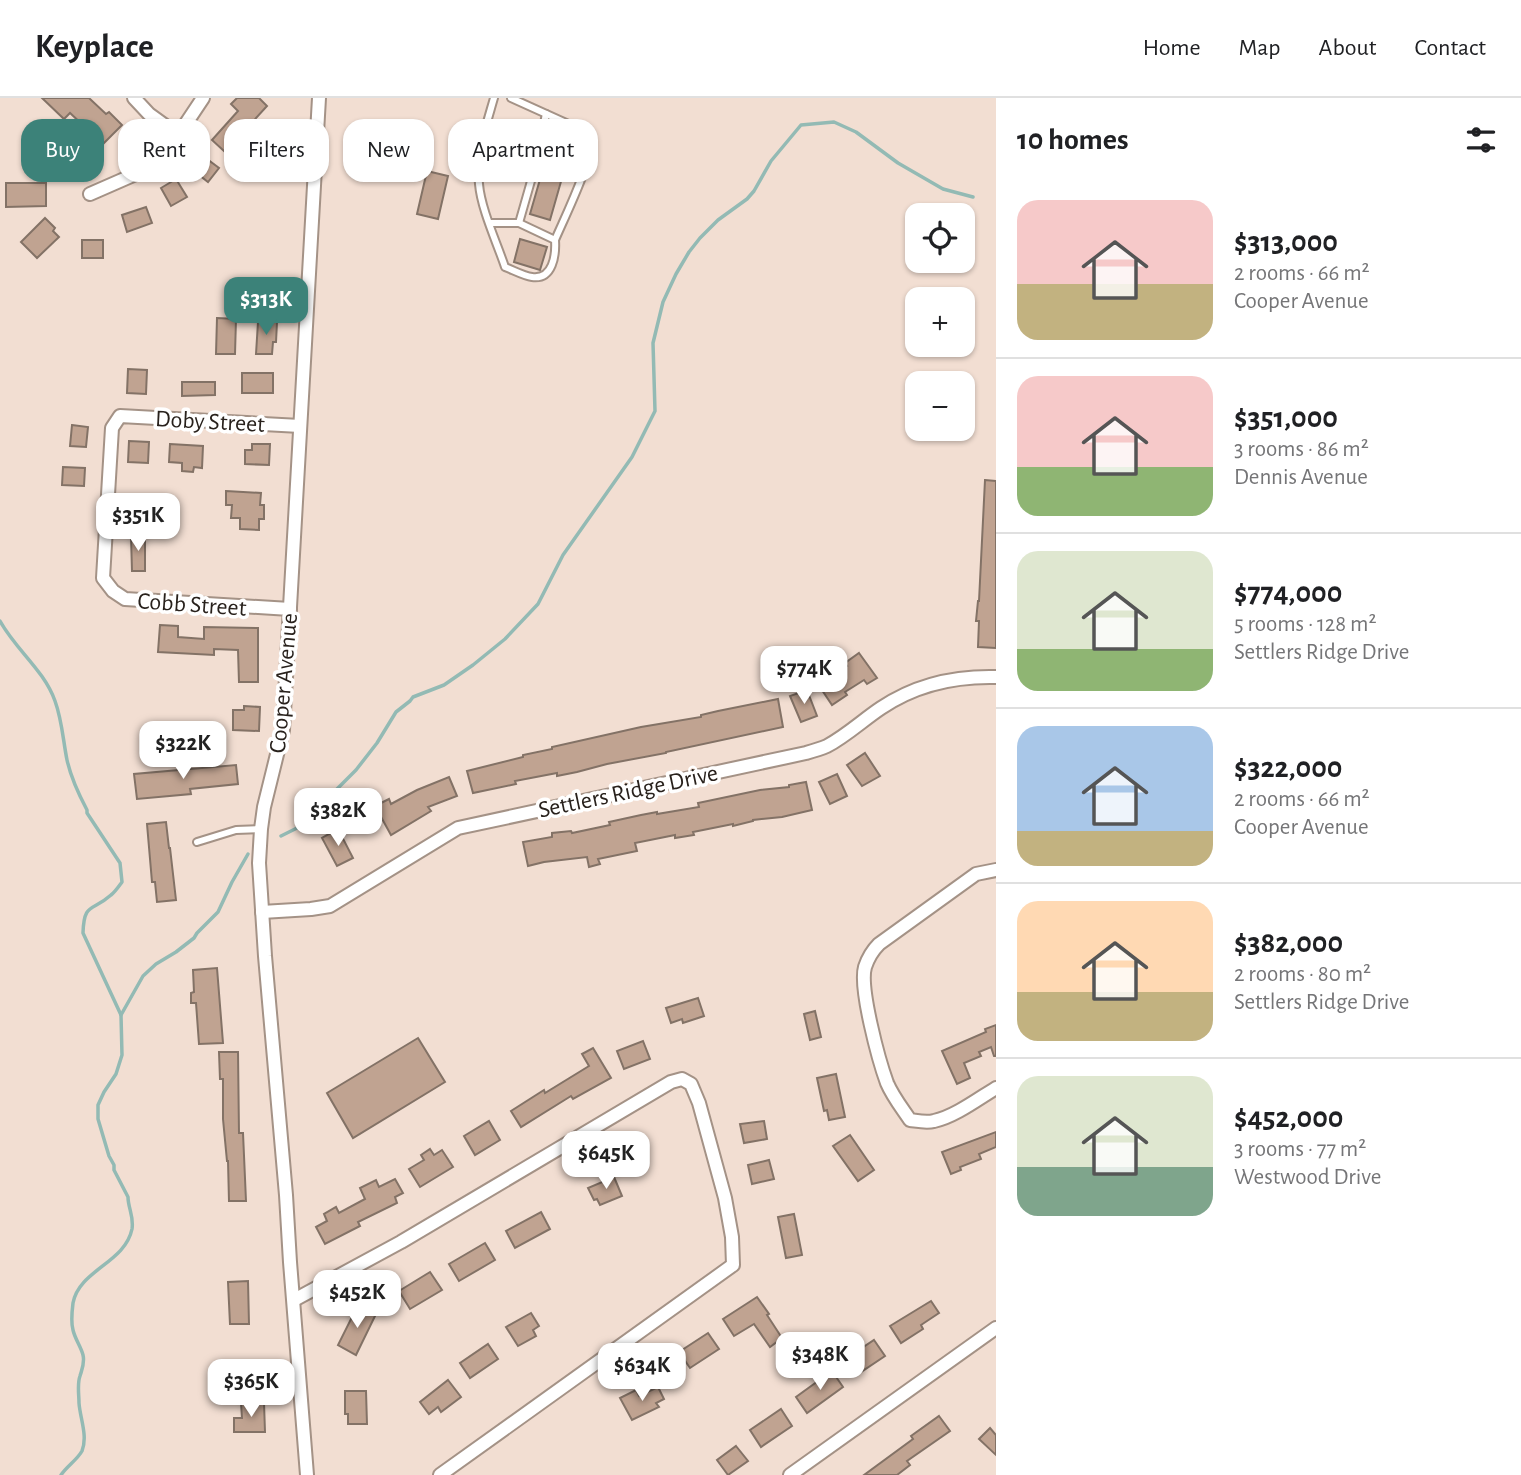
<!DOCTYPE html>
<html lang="en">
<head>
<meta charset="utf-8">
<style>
  body { margin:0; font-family:"Alegreya Sans",sans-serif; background:#f6f6f6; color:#202124; height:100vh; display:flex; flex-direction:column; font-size:26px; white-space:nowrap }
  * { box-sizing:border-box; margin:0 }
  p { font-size:23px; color:#757577 }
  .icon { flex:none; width:38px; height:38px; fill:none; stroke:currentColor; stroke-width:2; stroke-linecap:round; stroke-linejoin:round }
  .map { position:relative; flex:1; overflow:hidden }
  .details { display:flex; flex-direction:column; background:#fff; width:525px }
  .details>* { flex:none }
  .banner { position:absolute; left:21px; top:21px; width:665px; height:63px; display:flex; gap:14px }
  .controls { position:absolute; left:905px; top:105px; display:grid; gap:14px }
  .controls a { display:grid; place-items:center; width:70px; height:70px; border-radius:14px; background:#fff; box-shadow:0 2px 5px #0004; font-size:35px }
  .price { position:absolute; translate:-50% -60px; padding:0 16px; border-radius:14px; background:#fff; color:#222; font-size:23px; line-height:46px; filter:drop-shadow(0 2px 4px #0008) }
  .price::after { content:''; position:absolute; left:50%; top:42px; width:21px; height:16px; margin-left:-10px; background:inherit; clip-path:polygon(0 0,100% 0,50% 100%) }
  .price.active { background:#3c8279; color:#fff }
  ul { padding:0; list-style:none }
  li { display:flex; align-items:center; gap:21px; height:175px; padding:0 21px }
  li+li { border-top:2px solid #e0e0e0 }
  li span { display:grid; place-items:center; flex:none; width:196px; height:140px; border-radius:21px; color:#555 }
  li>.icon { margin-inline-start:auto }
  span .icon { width:84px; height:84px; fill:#fffc; stroke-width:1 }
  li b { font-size:30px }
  h2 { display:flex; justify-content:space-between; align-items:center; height:84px; padding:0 21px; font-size:30px }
  .tag { padding:0 24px; border-radius:21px; background:#fff; box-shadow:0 2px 5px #0004; font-size:24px; line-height:63px }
  .tag.active { background:#3c8279; color:#fff }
  header { display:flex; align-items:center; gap:42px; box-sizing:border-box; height:98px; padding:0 35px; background:#fff; border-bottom:2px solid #e0e0e0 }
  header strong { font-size:33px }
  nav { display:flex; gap:38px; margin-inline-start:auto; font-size:24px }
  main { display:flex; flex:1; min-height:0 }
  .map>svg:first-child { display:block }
</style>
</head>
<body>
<header>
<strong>Keyplace</strong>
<nav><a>Home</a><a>Map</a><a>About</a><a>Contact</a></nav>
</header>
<main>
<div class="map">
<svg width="996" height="1377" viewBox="0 0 996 1377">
  <rect width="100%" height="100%" fill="#f2ded2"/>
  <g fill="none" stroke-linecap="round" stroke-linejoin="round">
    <g stroke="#93bab4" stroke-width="3.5">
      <path d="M0 523C16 552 44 572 55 603 62 622 63 642 67 662 71 680 78 695 87 712V715L120 765 122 784C119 788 115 794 111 797 92 814 84 804 83 835L121 917 122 957 116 976 104 994 98 1007V1021L109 1058 114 1067V1072L128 1099C128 1110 134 1118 132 1131 125 1165 79 1172 73 1205 72 1213 71 1225 73 1232 75 1241 81 1249 83 1257 85 1265 82 1271 80 1278 77 1286 79 1296 79 1305 80 1320 88 1338 82 1353 77 1362 67 1368 61 1377"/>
      <path d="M281 738 299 729 356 672 377 645 396 614 410 603 413 599 444 587 473 567 505 541 538 506 563 457 632 359 655 313 653 245 663 204 676 176 689 154 700 140 718 122 747 101 754 93 771 63 801 27 834 24 856 34 898 65 943 91 973 99"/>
      <path d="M121 917 143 878 156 866 176 854 194 840 197 835 218 814 232 784 248 756"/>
    </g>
  </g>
  <g fill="#c0a391" stroke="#837266" stroke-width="2">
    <path d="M42 0H89L106 16 109 14 122 27 103 46 70 15 64 21Z"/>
    <path d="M237 0H259L267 8 238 40 250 51 237 65 212 42 238 13 231 6Z"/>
    <path d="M38 37 51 47 54 43 66 52 52 71 27 51Z"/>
    <path d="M557 40 580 47 571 76 564 73 550 122 530 116 543 71 547 72Z"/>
    <path d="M199 55 219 70 208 84 189 69Z"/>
    <path d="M427 73 448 78 438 121 417 116Z"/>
    <path d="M176 81 187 99 171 108 161 90Z"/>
    <path d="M6 85H46V108L6 109Z"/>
    <path d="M146 109 152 125 127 134 122 117Z"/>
    <path d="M45 120 55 130 53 133 59 139 37 160 21 144Z"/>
    <path d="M520 141 547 149 540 172 514 164Z"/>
    <rect x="82" y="142" width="21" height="18"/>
    <path d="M217 220 236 221 235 256H216Z"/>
    <path d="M258 224H277L276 244H273L272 256H256Z"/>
    <path d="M128 271 147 272 146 296 127 295Z"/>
    <rect x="242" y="275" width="31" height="20"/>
    <path d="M182 284H215V297L182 298Z"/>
    <path d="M72 327 88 329 86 349 70 348Z"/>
    <path d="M129 343 149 344 148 365 128 364Z"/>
    <path d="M170 346 203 348 202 370 194 369 193 374 182 373V365L169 364Z"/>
    <path d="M252 346H270L269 367 245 366V352H252Z"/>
    <path d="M63 369 85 370 84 388 62 387Z"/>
    <path d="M985 382 996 383V550L978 549 979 523H976L978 503H979Z"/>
    <path d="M226 393 261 395 260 407H264V421H259V432L240 431V420H231L232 407H226Z"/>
    <path d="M131 438H145V473H132Z"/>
    <path d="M160 527 178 528V539L204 541V529L258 530V584H239L238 552 214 551V557L158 554Z"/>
    <path d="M859 555 877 580 867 586 864 582 845 594 847 597 832 607 818 586 847 568 845 565Z"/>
    <path d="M807 592 817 618 801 624 790 598Z"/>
    <path d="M778 601 783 629 666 654V655L607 666 577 674 557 678V675L515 683 516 686 473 695 467 673 523 659V657L552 651V649L641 629 701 619V617L718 613Z"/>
    <path d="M244 608 260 609 259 633 233 632V612H244Z"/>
    <path d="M865 655 880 678 862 688 847 667Z"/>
    <path d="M236 667 238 686 190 691 191 696 137 701 134 676Z"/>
    <path d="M837 676 847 698 830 706 819 684Z"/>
    <path d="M449 679 457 698 428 709 431 713 391 737 375 708 389 701 391 706 417 692Z"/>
    <path d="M806 684 812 712 782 719 753 722V723L733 728V726L693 734 694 737 675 740V737L635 745 637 753 598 761 600 766 589 769 587 759 544 764 528 768 523 744 552 739V735L571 733 572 735 610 727 609 724 641 717 657 714V716L699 709 698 705 760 692 789 689V687Z"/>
    <path d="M166 724 169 750H170L176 802 157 804 155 784H152L147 726Z"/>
    <path d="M338 731 353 760 337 768 322 740Z"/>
    <path d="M217 870 223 945 199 946 196 905H191V895L194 894 193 872Z"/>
    <path d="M698 900 704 918 683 925 682 921 671 925 666 910Z"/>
    <path d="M815 913 821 939 810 942 804 916Z"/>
    <path d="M996 927V958H994L991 949 979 954 981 958 964 965 970 980 957 986 942 953 986 934 985 931Z"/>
    <path d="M418 940 445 984 353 1040 327 995Z"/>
    <path d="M643 943 650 961 624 971 617 953Z"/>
    <path d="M593 950 611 980 573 1001 571 998 521 1029 511 1013 544 992 545 995 589 968 582 956Z"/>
    <path d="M219 954H238L239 1035H243L246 1103H229L228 1063H227L223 1021V981H220Z"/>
    <path d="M836 976 845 1019 829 1022 827 1012 824 1013 817 980Z"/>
    <path d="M489 1023 500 1042 475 1057 464 1038Z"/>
    <path d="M764 1023 767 1041 744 1045 740 1026Z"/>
    <path d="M996 1034V1049L979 1056 981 1061 960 1069 961 1072 951 1076 942 1054Z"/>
    <path d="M850 1037 874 1072 858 1083 833 1048Z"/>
    <path d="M430 1051 434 1057 442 1052 453 1069 420 1089 409 1071 424 1062 421 1057Z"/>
    <path d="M769 1062 774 1081 752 1086 748 1067Z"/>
    <path d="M614 1079 622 1098 600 1107 597 1101 594 1102 588 1090Z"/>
    <path d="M395 1081 403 1095 395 1099 397 1105 358 1124 360 1128 325 1146 316 1129 327 1123 324 1116 336 1109 339 1115 365 1101 360 1090 376 1082 379 1089Z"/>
    <path d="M541 1114 550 1131 515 1150 506 1133Z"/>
    <path d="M794 1116 802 1157 786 1160 778 1119Z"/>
    <path d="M485 1145 495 1162 459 1183 449 1166Z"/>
    <path d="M430 1174 442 1192 410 1211 399 1193Z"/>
    <path d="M248 1183 249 1226H230L228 1184Z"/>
    <path d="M757 1199 769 1216 767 1217 782 1240 770 1249 754 1226 734 1238 723 1221Z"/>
    <path d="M931 1203 939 1215 921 1227 923 1231 901 1245 890 1228Z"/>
    <path d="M358 1207 376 1216 356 1257 338 1247Z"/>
    <path d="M531 1215 539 1228 533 1232 536 1238 518 1248 506 1229Z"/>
    <path d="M708 1235 719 1251 690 1270 679 1254Z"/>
    <path d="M874 1242 885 1258 861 1274 850 1258Z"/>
    <path d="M488 1246 498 1261 470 1280 460 1265Z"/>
    <path d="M832 1273 843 1289 807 1315 796 1299Z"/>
    <path d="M448 1282 461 1299 441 1314 438 1309 429 1316 420 1304Z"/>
    <path d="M658 1289 664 1301 656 1305 659 1309 632 1322 620 1300 636 1292 639 1298Z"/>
    <path d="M345 1293H366L367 1326H348V1316H345Z"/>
    <path d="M241 1305H264L265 1334H234V1320H242Z"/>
    <path d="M781 1311 792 1328 761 1349 750 1332Z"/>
    <path d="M939 1318 950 1333 907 1363 910 1367 897 1377H864L913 1341 911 1338Z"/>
    <path d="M990 1330 996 1337V1357L979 1341Z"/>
    <path d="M736 1348 748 1363 728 1377 717 1362Z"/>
  </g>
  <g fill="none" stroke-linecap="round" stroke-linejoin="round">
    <defs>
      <g id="lane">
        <path d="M511 0 584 33C586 37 589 42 590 48 591 66 563 123 555 142"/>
        <path d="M490 125H519L555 142C556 157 553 182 532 179 524 178 513 172 505 169 497 145 481 111 479 86 476 56 486 28 494 0"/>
        <path d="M519 125 531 83 546 16"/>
        <path d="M197 744 236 732 261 731"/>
      </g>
      <g id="street">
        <path d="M134 0 149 16 178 37"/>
        <path d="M90 96 138 75 165 57 203 0"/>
        <path d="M290 511 125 501 113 493 103 480 112 330 120 318 300 328"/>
        <path d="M996 772 976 776 879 846C873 852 868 860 865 869 859 890 879 963 887 985 893 999 902 1010 910 1022 918 1023 926 1025 934 1023 954 1019 978 1001 996 990"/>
        <path d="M262 814 311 811 330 808 458 730 806 655C813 653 820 651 827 648 846 638 863 622 881 610 915 587 956 578 996 579"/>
        <path d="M294 1202 401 1144 671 984 682 981 691 986 699 1005 725 1100 732 1139 733 1167 440 1377"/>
        <path d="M307 1377 290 1164 286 1097 265 858 259 765 261 731 264 709 283 632 319 0"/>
        <path d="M790 1377 996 1230"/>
      </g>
    </defs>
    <use href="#lane" stroke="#a49286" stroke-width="10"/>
    <use href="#street" stroke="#a49286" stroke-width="16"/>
    <use href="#lane" stroke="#fff" stroke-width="6"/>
    <use href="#street" stroke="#fff" stroke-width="12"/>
  </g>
  <g text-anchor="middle" stroke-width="7" stroke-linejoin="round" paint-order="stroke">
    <g font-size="24" fill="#28211c" stroke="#fff">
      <text transform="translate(210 323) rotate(3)" y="8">Doby Street</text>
      <text transform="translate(192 506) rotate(4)" y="8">Cobb Street</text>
      <text transform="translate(283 585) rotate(-85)" y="8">Cooper Avenue</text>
      <text transform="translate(628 693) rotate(-12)" y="8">Settlers Ridge Drive</text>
    </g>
  </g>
</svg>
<div class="controls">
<a><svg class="icon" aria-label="locate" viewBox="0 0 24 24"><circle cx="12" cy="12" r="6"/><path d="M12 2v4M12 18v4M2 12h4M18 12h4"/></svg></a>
<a>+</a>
<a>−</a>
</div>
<b class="price active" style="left:266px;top:239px">$313K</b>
<b class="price" style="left:138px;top:455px">$351K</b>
<b class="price" style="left:804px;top:608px">$774K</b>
<b class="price" style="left:183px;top:683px">$322K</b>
<b class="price" style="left:338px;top:750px">$382K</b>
<b class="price" style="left:606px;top:1093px">$645K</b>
<b class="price" style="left:357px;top:1232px">$452K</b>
<b class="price" style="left:820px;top:1294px">$348K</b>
<b class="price" style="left:642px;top:1305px">$634K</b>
<b class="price" style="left:251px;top:1321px">$365K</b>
<div class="banner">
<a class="tag active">Buy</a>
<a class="tag">Rent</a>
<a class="tag">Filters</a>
<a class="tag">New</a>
<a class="tag">Apartment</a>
</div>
</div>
<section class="details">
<h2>10 homes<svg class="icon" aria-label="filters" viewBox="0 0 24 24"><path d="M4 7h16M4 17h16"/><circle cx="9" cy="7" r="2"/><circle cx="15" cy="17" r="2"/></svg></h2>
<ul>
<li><span style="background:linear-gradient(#f6c9c9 60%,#c2b280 0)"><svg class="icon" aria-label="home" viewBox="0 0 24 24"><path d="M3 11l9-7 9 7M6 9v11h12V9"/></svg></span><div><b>$313,000</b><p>2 rooms · 66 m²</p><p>Cooper Avenue</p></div></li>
<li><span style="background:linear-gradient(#f6c9c9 65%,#8fb573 0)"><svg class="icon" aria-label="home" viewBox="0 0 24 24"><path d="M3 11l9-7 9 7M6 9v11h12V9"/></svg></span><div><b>$351,000</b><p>3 rooms · 86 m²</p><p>Dennis Avenue</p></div></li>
<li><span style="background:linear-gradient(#dfe7d0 70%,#8fb573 0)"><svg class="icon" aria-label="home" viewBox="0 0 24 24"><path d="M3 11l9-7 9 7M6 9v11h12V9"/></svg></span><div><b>$774,000</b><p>5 rooms · 128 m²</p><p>Settlers Ridge Drive</p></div></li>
<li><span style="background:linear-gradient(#a9c7e8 75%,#c2b280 0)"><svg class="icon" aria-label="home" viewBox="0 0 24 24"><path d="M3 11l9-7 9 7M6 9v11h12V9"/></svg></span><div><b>$322,000</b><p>2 rooms · 66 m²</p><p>Cooper Avenue</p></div></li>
<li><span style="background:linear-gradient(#ffd9b3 65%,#c2b280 0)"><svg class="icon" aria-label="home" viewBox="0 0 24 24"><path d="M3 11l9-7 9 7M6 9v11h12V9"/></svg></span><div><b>$382,000</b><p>2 rooms · 80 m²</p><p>Settlers Ridge Drive</p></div></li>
<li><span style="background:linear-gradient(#dfe7d0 65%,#7fa58c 0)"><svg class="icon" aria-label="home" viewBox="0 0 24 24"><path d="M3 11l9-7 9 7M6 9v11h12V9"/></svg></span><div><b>$452,000</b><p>3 rooms · 77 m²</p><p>Westwood Drive</p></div></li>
</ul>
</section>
</main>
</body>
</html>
